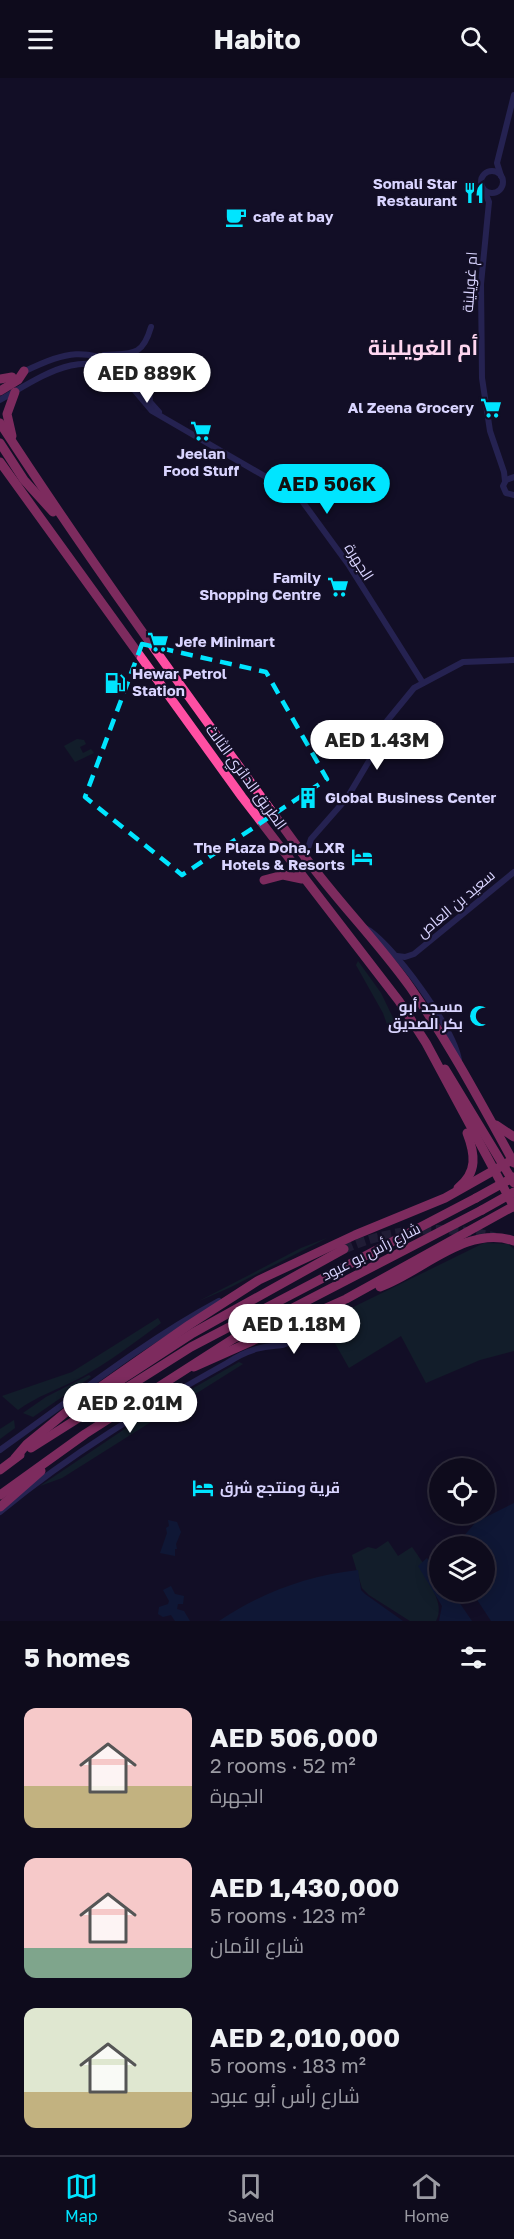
<!DOCTYPE html>
<html lang="en">
<head>
<meta charset="utf-8">
<style>
  body { margin:0; font-family:"Golos Text",Cairo,sans-serif; background:#1c1929; color:#f1f3f6; height:100vh; display:flex; flex-direction:column; font-size:22px; white-space:nowrap }
  * { box-sizing:border-box; margin:0 }
  p { font-size:20px; color:#9b9ba3 }
  .icon { flex:none; width:33px; height:33px; fill:none; stroke:currentColor; stroke-width:2; stroke-linecap:round; stroke-linejoin:round }
  .map { position:relative; height:1543px; overflow:hidden }
  .panel { display:flex; flex-direction:column; background:#0e0b1c; flex:1 }
  .panel>* { flex:none }
  .tools { position:absolute; left:429px; top:1380px; display:grid; gap:12px }
  .tools a { display:grid; place-items:center; width:66px; height:66px; border-radius:50%; background:#0e0b1c; box-shadow:0 3px 15px #0003,0 0 0 2px #2e2b3b; font-size:30px }
  .price { position:absolute; translate:-50% -51px; padding:0 14px; border-radius:21px; background:#fff; color:#222; font-size:20px; line-height:39px; filter:drop-shadow(0 2px 3px #0008) }
  .price::after { content:''; position:absolute; left:50%; top:36px; width:18px; height:14px; margin-left:-9px; background:inherit; clip-path:polygon(0 0,100% 0,50% 100%) }
  .price.selected { background:#00e5ff; color:#111 }
  ul { padding:0; list-style:none }
  li { display:flex; align-items:center; gap:18px; height:150px; padding:0 24px }
  li span { display:grid; place-items:center; flex:none; width:168px; height:120px; border-radius:12px; color:#555 }
  li>.icon { margin-inline-start:auto }
  span .icon { width:72px; height:72px; fill:#fffc; stroke-width:1 }
  li b { font-size:26px }
  h2 { display:flex; justify-content:space-between; align-items:center; height:72px; padding:0 24px; font-size:26px }
  header { display:flex; justify-content:space-between; align-items:center; height:78px; padding:0 24px; background:#0e0b1c; font-size:27px; font-weight:700 }
  .tabs { display:flex; justify-content:space-around; align-items:center; height:84px; border-top:2px solid #2e2b3b; background:#0e0b1c; font-size:16px; color:#9b9ba3 }
  .tabs a { display:grid; justify-items:center; gap:3px }
  .tabs .selected { color:#00e5ff }
  .map>svg:first-child { display:block }
</style>
</head>
<body>
<header><svg class="icon" aria-label="menu" viewBox="0 0 24 24"><path d="M4 6h16M4 12h16M4 18h16"/></svg>Habito<svg class="icon" aria-label="search" viewBox="0 0 24 24"><circle cx="10" cy="10" r="6"/><path d="M15 15l6 6"/></svg></header>
<div class="map">
<svg width="514" height="1543" viewBox="0 0 514 1543">
  <rect width="100%" height="100%" fill="#130f26"/>
  <g fill="#12302f">
    <path d="M77 661 84 662 86 666 80 669 83 675 91 671 94 675 75 684 64 668Z"/>
    <path d="M358 883 381 915 394 942 391 950 388 949 383 935 356 887Z"/>
    <path d="M327 1160 231 1209 199 1223 301 1170Z"/>
    <path d="M484 1165 508 1166 514 1171V1273L480 1282 426 1305 401 1258 349 1290 327 1251 329 1241Z"/>
    <path d="M158 1240 161 1245C135 1264 108 1285 80 1300 59 1311 37 1318 18 1332L2 1318 72 1294Z"/>
    <path d="M239 1284 243 1286 62 1400 40 1408 141 1340Z"/>
    <path d="M89 1297 91 1299 33 1339 23 1335 46 1319Z"/>
    <path d="M14 1342 15 1350 0 1361V1351Z"/>
    <path d="M388 1463 398 1478 412 1469 423 1485 419 1488C427 1504 446 1525 436 1543H410L369 1517 362 1510 352 1477 368 1469 376 1471Z"/>
  </g>
  <g fill="#0c2248">
    <path d="M514 1425V1543H491L472 1514H484V1468H455L476 1444Z"/>
    <path d="M168 1442 177 1444 181 1454 176 1466 177 1471H175V1478L160 1475 167 1455 166 1450 169 1448Z"/>
    <path d="M427 1480 439 1496 440 1514H452L472 1543H439L442 1528 418 1488Z"/>
    <path d="M358 1492 361 1512 365 1516 403 1543H219C263 1514 306 1498 358 1492Z"/>
    <path d="M171 1508 175 1516 184 1518 183 1526H178L177 1531 184 1533 190 1543H175L171 1537 163 1539 158 1536 159 1529 168 1526 169 1523 163 1512Z"/>
  </g>
  <g fill="none" stroke-linecap="round" stroke-linejoin="round">
    <path stroke="#312d47" stroke-width="9" stroke-dasharray="9 4.5" stroke-linecap="butt" d="M344 1171C393 1150 443 1146 495 1159"/>
    <g stroke="#3d3a85" stroke-width="6">
      <circle cx="492" cy="104" r="11"/>
      <path d="M501 98 497 85 514 17"/>
      <path d="M484 112 489 124 481 206 482 300 490 353 504 394 505 403"/>
      <path d="M104 277C131 275 142 280 151 249"/>
      <path d="M23 294C76 269 81 273 134 289"/>
      <path d="M149 312 150 324 159 334"/>
      <path d="M136 313 146 314 155 306V296L150 289 136 288 128 299 131 308 152 333 273 403 302 423 348 486 423 605"/>
      <path d="M0 322C41 299 85 265 128 302"/>
      <path d="M514 399 506 402 503 408 506 415 514 417"/>
      <path d="M305 779 311 761 347 720 369 683 387 643 414 610 463 584 514 582"/>
      <path d="M365 850C391 863 458 955 459 984"/>
      <path d="M397 878 405 879 414 876 514 794"/>
      <path d="M0 1372C72 1321 141 1265 219 1223"/>
      <path d="M0 1434C70 1376 148 1329 227 1285 236 1279 246 1274 256 1271 284 1263 289 1277 299 1242"/>
    </g>
    <g stroke="#ff4fa3" stroke-width="9">
      <path d="M0 301 12 299"/>
      <path d="M0 313 18 302 24 293"/>
      <path d="M0 345C96 493 201 636 305 779 338 824 378 864 410 909 449 965 481 1025 514 1085"/>
      <path d="M12 358 7 336 15 314"/>
      <path d="M0 365 24 402 53 434"/>
      <path d="M0 384 242 719 399 923 426 965 514 1129"/>
      <path d="M264 802 283 797 302 801"/>
      <path d="M445 991 514 1105"/>
      <path d="M496 1047 514 1059"/>
      <path d="M458 1110C478 1094 475 1076 467 1055"/>
      <path d="M380 1209C422 1194 467 1146 514 1163"/>
      <path d="M194 1289 346 1221 514 1128"/>
      <path d="M98 1317 193 1255 344 1171"/>
      <path d="M31 1370 191 1269 476 1120"/>
      <path d="M15 1380 27 1366 76 1326 189 1247 259 1202 355 1157 445 1120 514 1081"/>
      <path d="M0 1392 20 1377"/>
      <path d="M0 1417 85 1356 233 1261 482 1132"/>
      <path d="M0 1429 41 1393"/>
    </g>
    <g stroke="#ff4fa3" stroke-width="9">
      <path d="M476 1120 514 1099"/>
      <path d="M482 1132 514 1114"/>
    </g>
  </g>
  <path d="M0 0H514V1543H0ZM142 566 266 594 327 701 182 797 85 719Z" fill="#130f26" fill-opacity=".55" fill-rule="evenodd"/>
  <path fill="none" stroke="#00e5ff" stroke-width="4.5" stroke-dasharray="12 8" stroke-linejoin="round" d="M142 566 266 594 327 701 182 797 85 719Z"/>
  <defs>
    <symbol id="restaurant-bare" viewBox="-9 -9 18 18"><path d="M-5-6h1v4h1v-4h1v4h1v-4h1v5L-1.5 .5V6h-2V.5L-5-1ZM5-6V6H3V1.5H1.5Q1.5-4 5-6Z" fill="#00e5ff" stroke="#130f26" stroke-width="2.5" paint-order="stroke"/></symbol>
    <symbol id="cafe-bare" viewBox="-9 -9 18 18"><path d="M-5.5-4.5H6V0H3Q3 3.5 0 3.5H-2.5Q-5.5 3.5-5.5 0ZM3-3.2v2h1.7v-2ZM-6 4.5H4V6H-6Z" fill="#00e5ff" stroke="#130f26" stroke-width="2.5" paint-order="stroke"/></symbol>
    <symbol id="supermarket-bare" viewBox="-9 -9 18 18"><path d="M-6-5.5h2.5l.6 2H6L4.5 2H-2.5L-4.4-4H-6ZM-1.5 3.2a1.3 1.3 0 1 0 .1 0ZM3 3.2a1.3 1.3 0 1 0 .1 0Z" fill="#00e5ff" stroke="#130f26" stroke-width="2.5" paint-order="stroke"/></symbol>
    <symbol id="fuel-bare" viewBox="-9 -9 18 18"><path d="M-5.5-6h7V0h2V4h1.3V-2.5L3-4.5l.8-.8L6-3V5H2.5V1h-1V6h-7ZM-4.2-4.7v3.2H.2V-4.7Z" fill="#00e5ff" stroke="#130f26" stroke-width="2.5" paint-order="stroke"/></symbol>
    <symbol id="building-bare" viewBox="-9 -9 18 18"><path d="M-4-6H4V6H1V3H-1V6H-4ZM-2.5-4.3h1.7v1.8h-1.7ZM.8-4.3h1.7v1.8H.8ZM-2.5-1h1.7V.8h-1.7ZM.8-1h1.7V.8H.8Z" fill="#00e5ff" stroke="#130f26" stroke-width="2.5" paint-order="stroke"/></symbol>
    <symbol id="hotel-bare" viewBox="-9 -9 18 18"><path d="M-6-4.5h1.5V1H6V5H4.5V3h-9V5H-6ZM-4 0a1.8 1.8 0 1 1 3.6 0ZM.5 0V-2.5h3Q6-2.5 6 0Z" fill="#00e5ff" stroke="#130f26" stroke-width="2.5" paint-order="stroke"/></symbol>
    <symbol id="mosque-bare" viewBox="-9 -9 18 18"><path d="M3.5-4.9A6 6 0 1 0 3.5 4.9A5 5 0 1 1 3.5-4.9Z" fill="#00e5ff" stroke="#130f26" stroke-width="2.5" paint-order="stroke"/></symbol>
  </defs>
  <g fill-rule="evenodd">
    <use href="#restaurant-bare" x="459" y="100" width="30" height="30"/>
    <use href="#cafe-bare" x="221" y="124" width="30" height="30"/>
    <use href="#supermarket-bare" x="476" y="315" width="30" height="30"/>
    <use href="#supermarket-bare" x="186" y="338" width="30" height="30"/>
    <use href="#supermarket-bare" x="323" y="494" width="30" height="30"/>
    <use href="#supermarket-bare" x="143" y="549" width="30" height="30"/>
    <use href="#fuel-bare" x="100" y="590" width="30" height="30"/>
    <use href="#building-bare" x="293" y="705" width="30" height="30"/>
    <use href="#hotel-bare" x="347" y="764" width="30" height="30"/>
    <use href="#mosque-bare" x="465" y="923" width="30" height="30"/>
    <use href="#hotel-bare" x="188" y="1395" width="30" height="30"/>
  </g>
  <g text-anchor="middle" stroke-width="4.5" stroke-linejoin="round" paint-order="stroke">
    <g font-size="15" font-weight="bold" fill="#d9d4ff" stroke="#130f26" text-anchor="end">
      <text x="457" y="111">Somali Star<tspan x="457" dy="17">Restaurant</tspan></text>
      <text x="253" y="144" text-anchor="start">cafe at bay</text>
      <text x="474" y="335">Al Zeena Grocery</text>
      <text x="201" y="381" text-anchor="middle">Jeelan<tspan x="201" dy="17">Food Stuff</tspan></text>
      <text x="321" y="505">Family<tspan x="321" dy="17">Shopping Centre</tspan></text>
      <text x="175" y="569" text-anchor="start">Jefe Minimart</text>
      <text x="132" y="601" text-anchor="start">Hewar Petrol<tspan x="132" dy="17">Station</tspan></text>
      <text x="325" y="725" text-anchor="start">Global Business Center</text>
      <text x="345" y="775">The Plaza Doha, LXR<tspan x="345" dy="17">Hotels &amp; Resorts</tspan></text>
      <text x="463" y="934">مسجد أبو<tspan x="463" dy="17">بكر الصديق</tspan></text>
      <text x="220" y="1415" text-anchor="start">قرية ومنتجع شرق</text>
    </g>
    <g font-size="15" fill="#d9d4ff" stroke="#130f26">
      <text transform="translate(470 204) rotate(-86)" y="5">ام غويلينة</text>
      <text transform="translate(359 484) rotate(58)" y="5">الجهرة</text>
      <text transform="translate(246 699) rotate(54)" y="5">الطريق الدائري الثالث</text>
      <text transform="translate(456 826) rotate(-40)" y="5">سعيد بن العاص</text>
      <text transform="translate(371 1174) rotate(-27)" y="5">شارع رأس بو عبود</text>
    </g>
    <g font-size="21" font-weight="bold" fill="#ffd6f0" stroke="#130f26">
      <text x="423" y="277">أم الغويلينة</text>
    </g>
  </g>
</svg>
<div class="tools">
<a><svg class="icon" aria-label="locate" viewBox="0 0 24 24"><circle cx="12" cy="12" r="6"/><path d="M12 2v4M12 18v4M2 12h4M18 12h4"/></svg></a>
<a><svg class="icon" aria-label="layers" viewBox="0 0 24 24"><path d="M12 4l9 5-9 5-9-5zM3 14l9 5 9-5"/></svg></a>
</div>
<b class="price" style="left:147px;top:326px">AED 889K</b>
<b class="price selected" style="left:327px;top:437px">AED 506K</b>
<b class="price" style="left:377px;top:693px">AED 1.43M</b>
<b class="price" style="left:294px;top:1277px">AED 1.18M</b>
<b class="price" style="left:130px;top:1356px">AED 2.01M</b>
</div>
<section class="panel">
<h2>5 homes<svg class="icon" aria-label="filters" viewBox="0 0 24 24"><path d="M4 7h16M4 17h16"/><circle cx="9" cy="7" r="2"/><circle cx="15" cy="17" r="2"/></svg></h2>
<ul>
<li><span style="background:linear-gradient(#f6c9c9 65%,#c2b280 0)"><svg class="icon" aria-label="home" viewBox="0 0 24 24"><path d="M3 11l9-7 9 7M6 9v11h12V9"/></svg></span><div><b>AED 506,000</b><p>2 rooms · 52 m²</p><p>الجهرة</p></div></li>
<li><span style="background:linear-gradient(#f6c9c9 75%,#7fa58c 0)"><svg class="icon" aria-label="home" viewBox="0 0 24 24"><path d="M3 11l9-7 9 7M6 9v11h12V9"/></svg></span><div><b>AED 1,430,000</b><p>5 rooms · 123 m²</p><p>شارع الأمان</p></div></li>
<li><span style="background:linear-gradient(#dfe7d0 70%,#c2b280 0)"><svg class="icon" aria-label="home" viewBox="0 0 24 24"><path d="M3 11l9-7 9 7M6 9v11h12V9"/></svg></span><div><b>AED 2,010,000</b><p>5 rooms · 183 m²</p><p>شارع رأس أبو عبود</p></div></li>
</ul>
</section>
<nav class="tabs">
<a class="selected"><svg class="icon" aria-label="map" viewBox="0 0 24 24"><path d="M3 6l6-2 6 2 6-2v14l-6 2-6-2-6 2zM9 4v14M15 6v14"/></svg>Map</a>
<a><svg class="icon" aria-label="saved" viewBox="0 0 24 24"><path d="M7 4h10v16l-5-4-5 4z"/></svg>Saved</a>
<a><svg class="icon" aria-label="home" viewBox="0 0 24 24"><path d="M3 11l9-7 9 7M6 9v11h12V9"/></svg>Home</a>
</nav>
</body>
</html>
